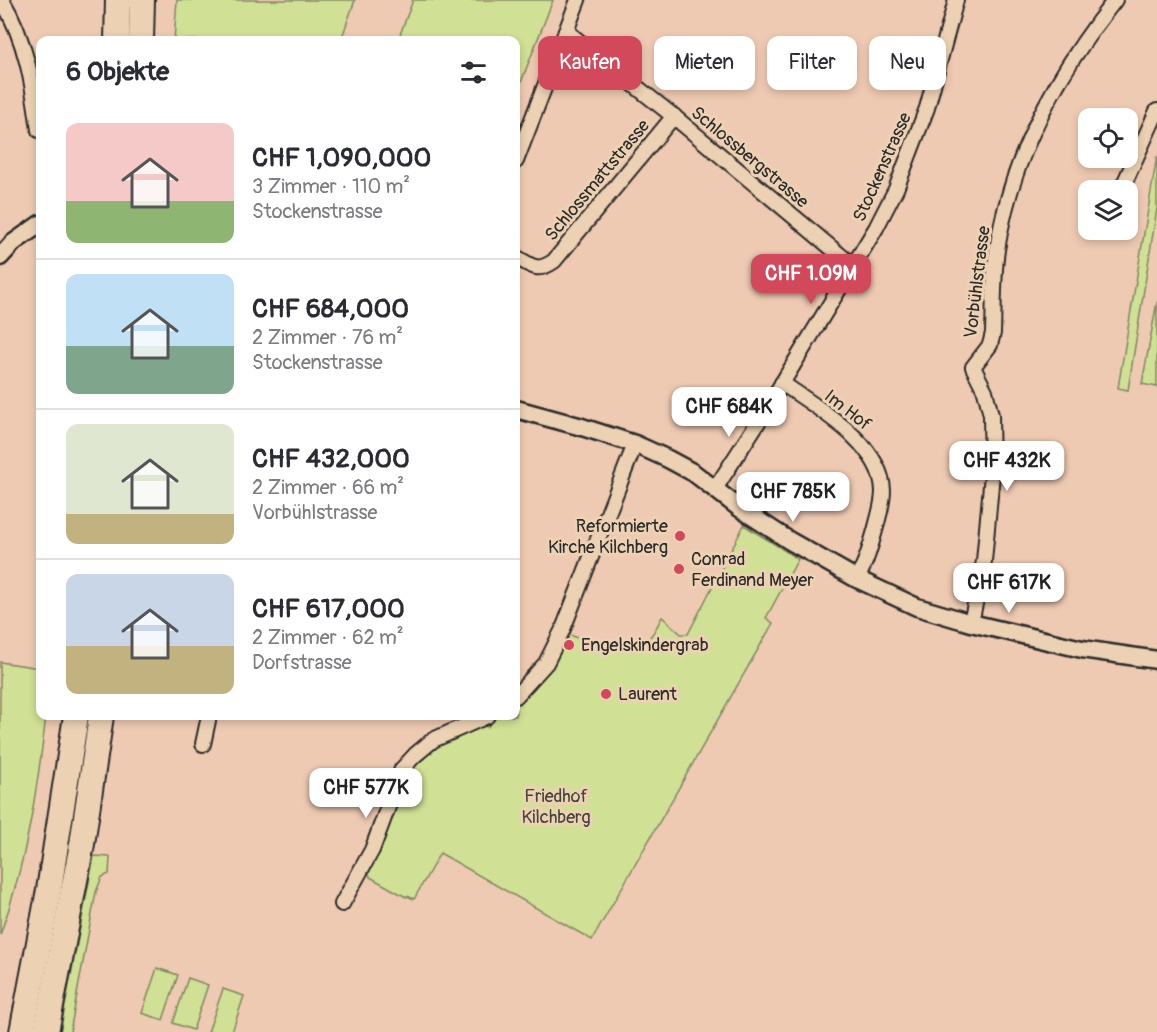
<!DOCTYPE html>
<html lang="de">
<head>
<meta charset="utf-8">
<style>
  body { margin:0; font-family:Pangolin,sans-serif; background:#f2f2f3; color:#2b2b33; height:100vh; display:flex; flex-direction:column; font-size:22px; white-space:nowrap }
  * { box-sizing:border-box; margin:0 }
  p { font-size:20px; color:#7c7c81 }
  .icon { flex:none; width:33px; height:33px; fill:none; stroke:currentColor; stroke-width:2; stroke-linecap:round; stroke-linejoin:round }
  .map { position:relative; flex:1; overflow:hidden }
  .details { position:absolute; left:36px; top:36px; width:484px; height:684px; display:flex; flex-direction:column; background:#fff; border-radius:12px; box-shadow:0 3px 9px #0003 }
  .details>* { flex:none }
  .top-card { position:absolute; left:538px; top:36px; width:528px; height:54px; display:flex; gap:12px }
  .controls { position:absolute; left:1078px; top:108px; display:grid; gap:12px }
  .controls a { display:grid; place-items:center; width:60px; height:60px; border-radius:12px; background:#fff; box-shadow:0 3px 9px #0003; font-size:30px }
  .price { position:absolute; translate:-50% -51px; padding:0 14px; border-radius:12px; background:#fff; color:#222; font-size:20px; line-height:39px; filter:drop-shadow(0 2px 3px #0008) }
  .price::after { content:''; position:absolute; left:50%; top:36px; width:18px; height:14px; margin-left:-9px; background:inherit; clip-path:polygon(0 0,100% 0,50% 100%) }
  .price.selected { background:#d1495b; color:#fff }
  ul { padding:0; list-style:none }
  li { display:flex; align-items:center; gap:18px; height:150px; padding:0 30px }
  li+li { border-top:2px solid #e1e1e2 }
  li span { display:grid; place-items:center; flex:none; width:168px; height:120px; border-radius:12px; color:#555 }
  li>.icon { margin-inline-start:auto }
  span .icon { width:72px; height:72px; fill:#fffc; stroke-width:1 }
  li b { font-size:26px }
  h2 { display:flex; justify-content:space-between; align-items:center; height:72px; padding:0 30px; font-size:26px }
  .tag { padding:0 21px; border-radius:12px; background:#fff; box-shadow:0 3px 9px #0003; font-size:21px; line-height:54px }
  .tag.selected { background:#d1495b; color:#fff }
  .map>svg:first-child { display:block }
</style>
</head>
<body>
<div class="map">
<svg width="1157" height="1032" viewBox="0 0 1157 1032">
  <rect width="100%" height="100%" fill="#efcab2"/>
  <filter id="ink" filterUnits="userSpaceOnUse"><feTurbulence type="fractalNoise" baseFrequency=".0167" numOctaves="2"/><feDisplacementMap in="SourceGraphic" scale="12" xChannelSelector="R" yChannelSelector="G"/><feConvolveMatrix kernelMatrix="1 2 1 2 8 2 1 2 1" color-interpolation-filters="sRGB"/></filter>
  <g filter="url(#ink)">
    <g fill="#d0e094" stroke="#7e8660" stroke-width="1.5">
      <path d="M177 0H355L341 40H174Z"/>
      <path d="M413 0H553L516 95V40H398Z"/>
      <path d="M1157 156V208L1128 390 1118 388Z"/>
      <path d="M1157 302V387L1142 384Z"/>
      <path d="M744 525 798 559 766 618 773 623 592 940 440 853 414 899 407 896 406 897 370 877 369 873 405 782 416 765 443 742 482 726 488 727C493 714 504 716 516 716V704L543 676 567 634C593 643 627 662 650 637 655 632 658 624 662 617L681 634H688Z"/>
      <path d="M0 662 40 668V716H46C37 791 26 864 0 935Z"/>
      <path d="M94 856 110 857 109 874 102 877 96 892 70 1032H60Z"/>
      <path d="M157 968 178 975 163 1020 142 1013Z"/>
      <path d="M188 978 208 985 193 1030 173 1023Z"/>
      <path d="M223 989 244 996 232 1032H208Z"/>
    </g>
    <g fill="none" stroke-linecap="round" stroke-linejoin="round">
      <defs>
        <g id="minor">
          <path d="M2 0C26 40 33 84 39 130"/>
          <path d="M566 31 672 115 853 266"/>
          <path d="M516 161 578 0"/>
          <path d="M1124 184 1157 111"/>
          <path d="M516 257C532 266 537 273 554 261L674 116"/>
          <path d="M782 383C817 408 882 444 883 491 883 503 879 515 876 527 871 545 866 563 857 579"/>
          <path d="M715 489 769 405 876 228 896 189 927 108 956 0"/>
          <path d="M971 623 984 561 992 474 991 415 985 391 973 367 990 345 993 333C994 306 993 277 997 250 1011 157 1057 73 1115 0"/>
          <path d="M516 696 546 663 563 629 635 444"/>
          <path d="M203 744 209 716"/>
          <path d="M342 904 372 850 402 769 415 755 433 740 487 716"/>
        </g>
        <g id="tertiary">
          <path d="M0 257 13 243 40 224"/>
          <path d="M516 409 582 427 635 444 668 459 694 473 738 507 790 541 857 579 917 607 971 623 1082 649 1157 660"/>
        </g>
        <g id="motorway">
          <path d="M117 40 118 0"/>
          <path d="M141 40 142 0"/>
          <path d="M22 1032 49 890 76 716"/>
          <path d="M46 1032 82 844 101 716"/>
        </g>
      </defs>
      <use href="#minor" stroke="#2b2b2b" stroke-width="18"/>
      <use href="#tertiary" stroke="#2b2b2b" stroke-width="21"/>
      <use href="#motorway" stroke="#2b2b2b" stroke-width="28"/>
      <use href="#minor" stroke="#ecd1b3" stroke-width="14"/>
      <use href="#tertiary" stroke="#ecd1b3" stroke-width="16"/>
      <use href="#motorway" stroke="#ecd1b3" stroke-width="24"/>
    </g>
  </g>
  <g fill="#d1495b" stroke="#ecd1b3" stroke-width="2">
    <circle cx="680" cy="536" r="6"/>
    <circle cx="679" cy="569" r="6"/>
    <circle cx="569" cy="645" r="6"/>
    <circle cx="606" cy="694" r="6"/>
  </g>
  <g text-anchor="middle" stroke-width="6" stroke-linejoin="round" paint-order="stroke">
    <g font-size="18" fill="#2b2b2b" stroke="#ecd1b3">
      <text transform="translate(750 157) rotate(40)" y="6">Schlossbergstrasse</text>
      <text transform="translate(882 167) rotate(-66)" y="6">Stockenstrasse</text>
      <text transform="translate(597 180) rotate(-50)" y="6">Schlossmattstrasse</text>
      <text transform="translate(977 282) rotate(-83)" y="6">Vorbühlstrasse</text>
      <text transform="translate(848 410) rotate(38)" y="6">Im Hof</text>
    </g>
    <g font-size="18" fill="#2b2b2b" stroke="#ecd1b3" text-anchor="start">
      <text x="668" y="532" text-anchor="end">Reformierte<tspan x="668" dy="21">Kirche Kilchberg</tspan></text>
      <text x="691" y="565">Conrad<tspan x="691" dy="21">Ferdinand Meyer</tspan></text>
      <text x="581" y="651">Engelskindergrab</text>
      <text x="618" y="700">Laurent</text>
    </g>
    <g font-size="18" fill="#44463b" stroke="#ecd1b3">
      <text x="556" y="802">Friedhof<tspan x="556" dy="21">Kilchberg</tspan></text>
    </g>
  </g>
</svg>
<div class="controls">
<a><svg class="icon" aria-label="locate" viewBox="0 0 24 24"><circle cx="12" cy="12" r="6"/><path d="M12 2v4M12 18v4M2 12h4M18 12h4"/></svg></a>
<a><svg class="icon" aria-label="layers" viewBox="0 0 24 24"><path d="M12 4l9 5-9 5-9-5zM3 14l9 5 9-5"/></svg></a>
</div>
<b class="price selected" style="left:811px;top:305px">CHF 1.09M</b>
<b class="price" style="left:729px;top:438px">CHF 684K</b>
<b class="price" style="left:1007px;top:492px">CHF 432K</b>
<b class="price" style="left:793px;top:523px">CHF 785K</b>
<b class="price" style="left:1009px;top:614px">CHF 617K</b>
<b class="price" style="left:366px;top:819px">CHF 577K</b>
<div class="top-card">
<a class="tag selected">Kaufen</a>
<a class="tag">Mieten</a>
<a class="tag">Filter</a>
<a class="tag">Neu</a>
</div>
<section class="details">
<h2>6 Objekte<svg class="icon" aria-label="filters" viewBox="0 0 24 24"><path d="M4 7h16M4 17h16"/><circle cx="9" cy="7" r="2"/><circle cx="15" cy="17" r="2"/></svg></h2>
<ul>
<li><span style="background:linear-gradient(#f6c9c9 65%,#8fb573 0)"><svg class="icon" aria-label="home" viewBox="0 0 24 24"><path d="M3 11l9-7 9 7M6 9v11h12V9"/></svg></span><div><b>CHF 1,090,000</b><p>3 Zimmer · 110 m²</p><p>Stockenstrasse</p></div></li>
<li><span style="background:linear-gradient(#bfe0f5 60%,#7fa58c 0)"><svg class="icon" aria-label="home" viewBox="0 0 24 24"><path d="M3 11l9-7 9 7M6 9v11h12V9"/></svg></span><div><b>CHF 684,000</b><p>2 Zimmer · 76 m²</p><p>Stockenstrasse</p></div></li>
<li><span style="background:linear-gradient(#dfe7d0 75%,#c2b280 0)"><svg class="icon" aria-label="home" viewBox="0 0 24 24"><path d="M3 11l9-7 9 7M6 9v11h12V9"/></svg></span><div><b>CHF 432,000</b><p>2 Zimmer · 66 m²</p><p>Vorbühlstrasse</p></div></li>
<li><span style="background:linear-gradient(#c9d6e8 60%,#c2b280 0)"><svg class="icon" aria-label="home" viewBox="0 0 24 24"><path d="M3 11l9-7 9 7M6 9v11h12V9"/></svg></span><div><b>CHF 617,000</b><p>2 Zimmer · 62 m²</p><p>Dorfstrasse</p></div></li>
</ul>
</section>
</div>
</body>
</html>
